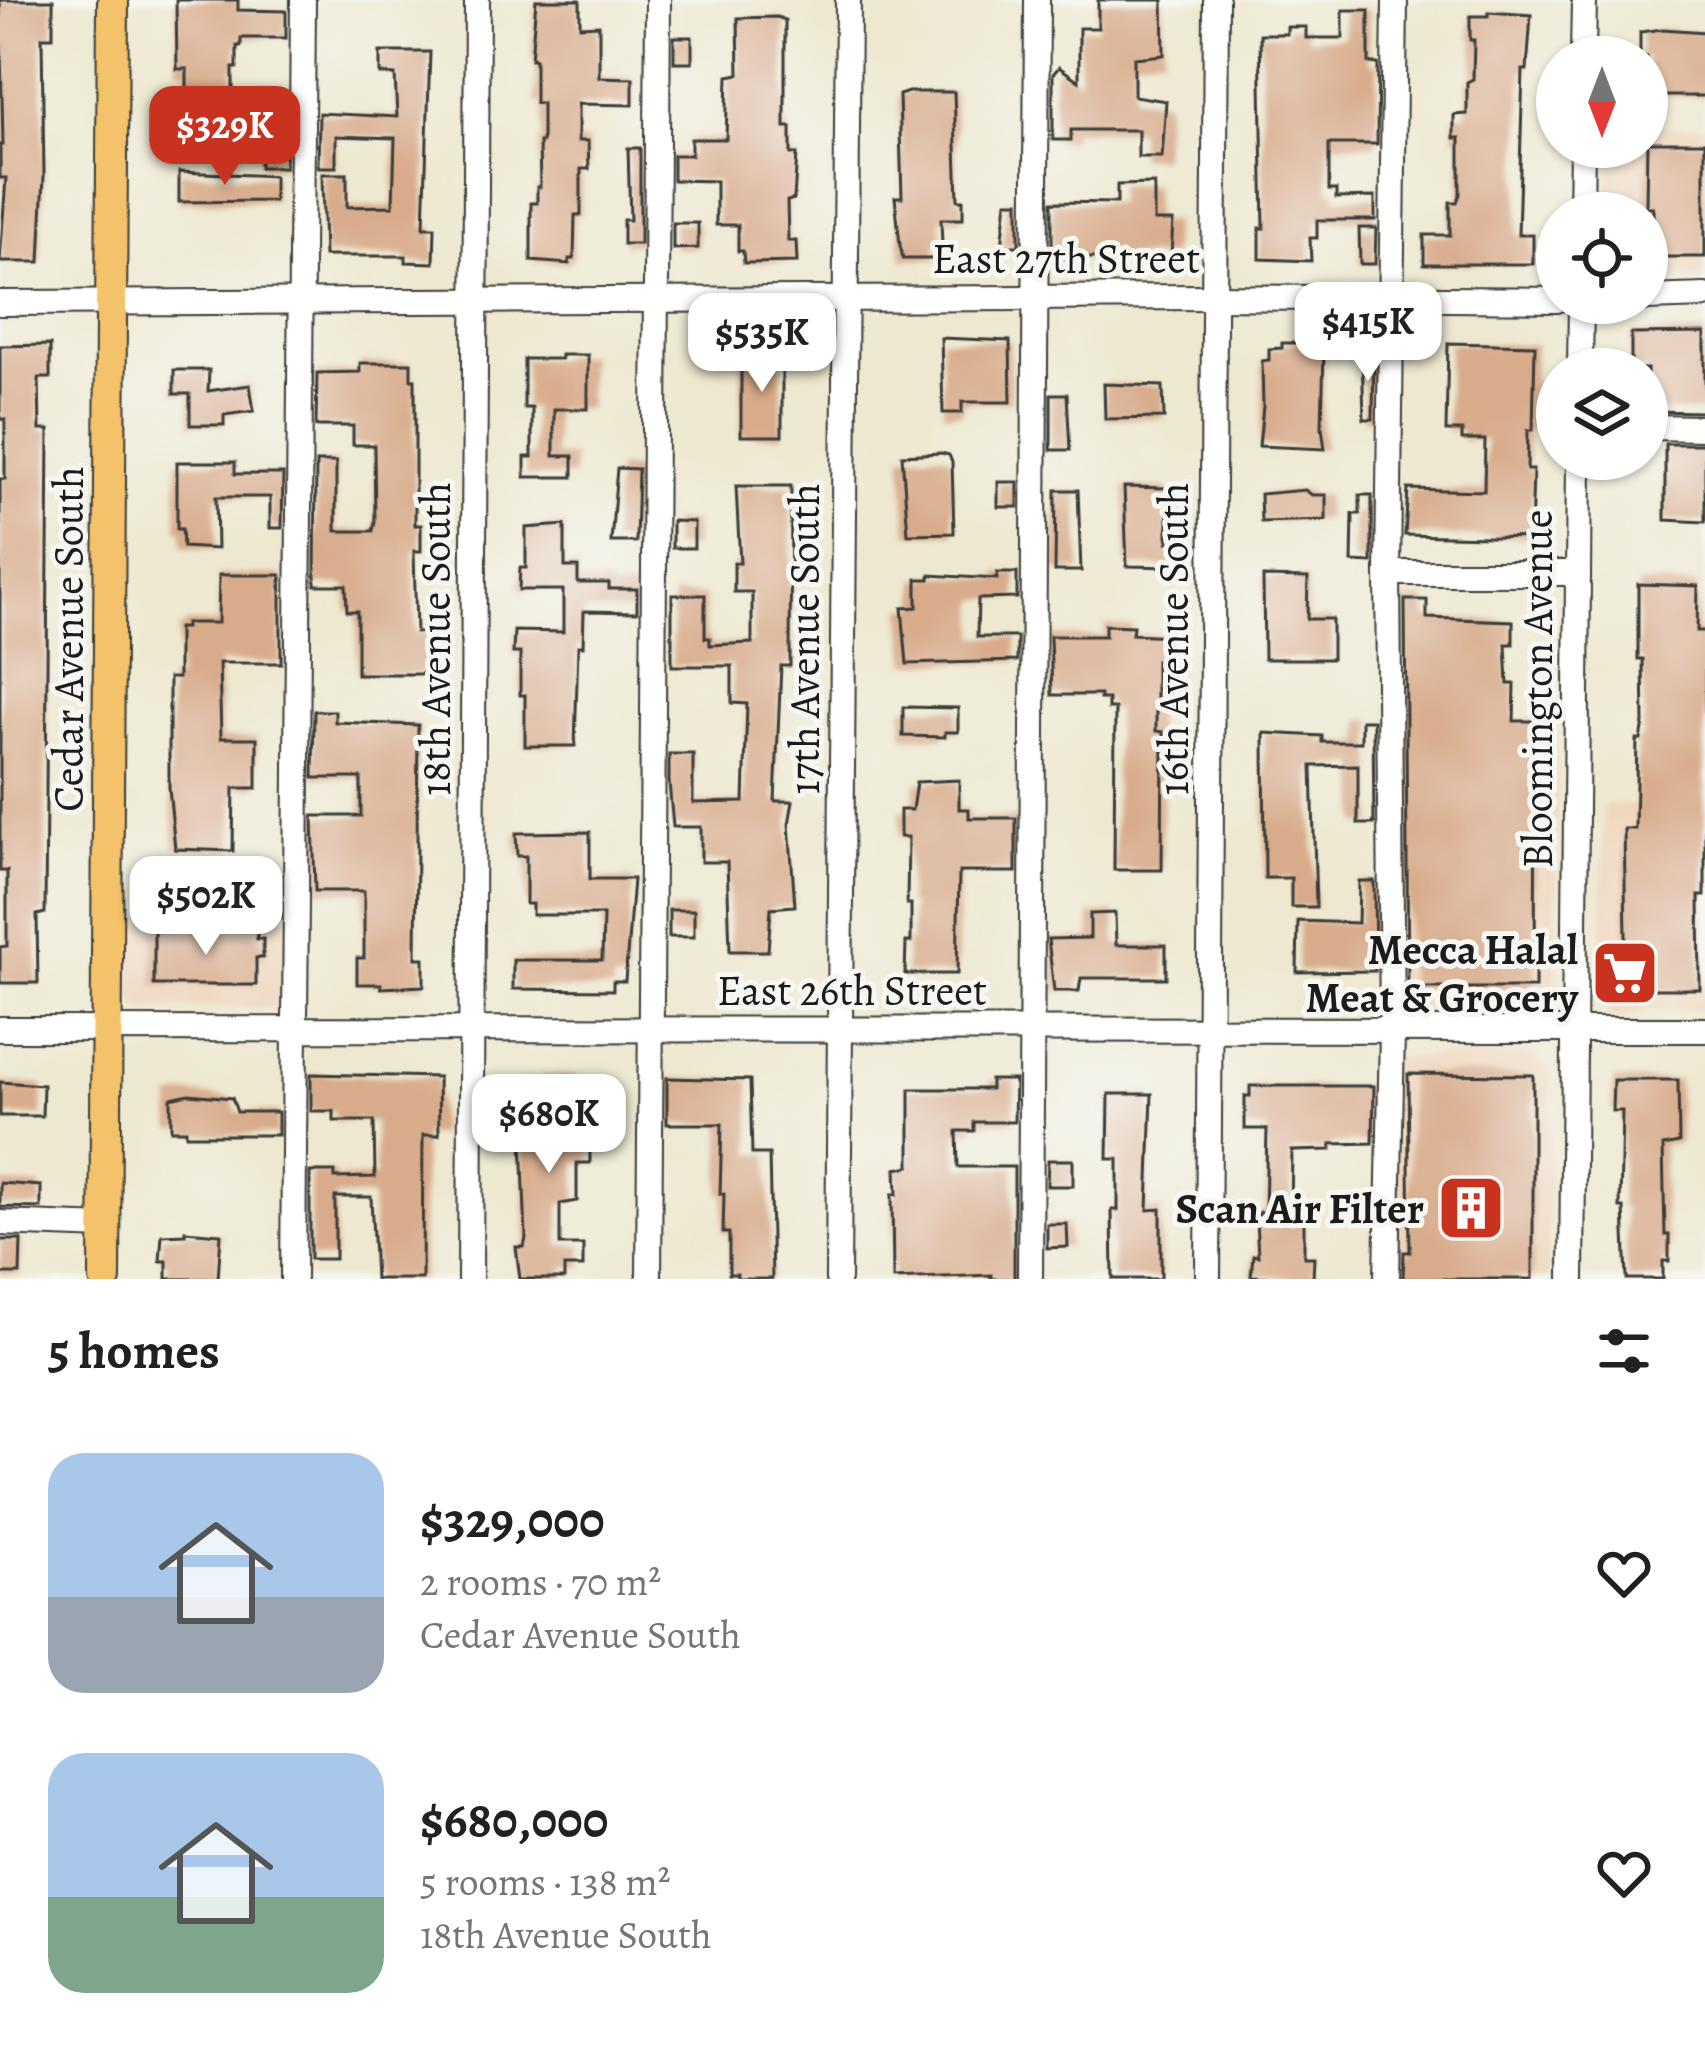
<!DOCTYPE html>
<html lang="en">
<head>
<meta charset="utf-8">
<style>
  body { margin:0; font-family:Alegreya,serif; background:#f2f2f2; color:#202124; height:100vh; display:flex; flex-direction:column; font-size:45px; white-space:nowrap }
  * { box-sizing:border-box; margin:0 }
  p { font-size:39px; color:#757577 }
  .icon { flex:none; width:66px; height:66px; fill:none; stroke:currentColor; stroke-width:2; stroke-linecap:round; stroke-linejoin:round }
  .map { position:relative; height:1279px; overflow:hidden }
  .sheet { display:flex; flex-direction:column; background:#fff; flex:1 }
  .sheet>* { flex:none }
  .needle { width:78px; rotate:180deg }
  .controls { position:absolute; left:1536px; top:36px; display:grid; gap:24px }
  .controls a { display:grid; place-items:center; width:132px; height:132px; border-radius:50%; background:#fff; box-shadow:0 3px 9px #0004; font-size:60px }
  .price { position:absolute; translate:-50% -102px; padding:0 27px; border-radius:24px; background:#fff; color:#222; font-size:39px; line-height:78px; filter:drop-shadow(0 3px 6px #0008) }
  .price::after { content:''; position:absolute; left:50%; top:72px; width:36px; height:27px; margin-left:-18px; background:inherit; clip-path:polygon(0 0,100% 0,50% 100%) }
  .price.current { background:#c8321e; color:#fff }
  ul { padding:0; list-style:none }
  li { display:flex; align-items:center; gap:36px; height:300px; padding:0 48px }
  li span { display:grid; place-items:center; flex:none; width:336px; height:240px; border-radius:36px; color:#555 }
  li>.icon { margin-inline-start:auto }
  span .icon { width:144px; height:144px; fill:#fffc; stroke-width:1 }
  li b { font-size:51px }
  h2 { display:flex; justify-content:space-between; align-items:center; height:144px; padding:0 48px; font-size:51px }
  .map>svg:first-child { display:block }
</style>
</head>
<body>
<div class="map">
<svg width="1705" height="1279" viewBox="0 0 1705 1279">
  <rect width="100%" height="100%" fill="#f6f6f2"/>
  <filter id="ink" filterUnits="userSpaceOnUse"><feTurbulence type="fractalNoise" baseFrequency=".00833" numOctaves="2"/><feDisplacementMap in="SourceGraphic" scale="24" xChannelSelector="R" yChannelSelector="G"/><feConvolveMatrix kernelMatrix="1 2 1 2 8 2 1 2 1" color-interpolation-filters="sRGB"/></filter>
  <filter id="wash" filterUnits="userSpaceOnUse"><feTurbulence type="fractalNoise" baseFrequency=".004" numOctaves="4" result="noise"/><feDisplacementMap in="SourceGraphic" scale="48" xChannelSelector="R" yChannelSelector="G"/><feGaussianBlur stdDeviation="2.7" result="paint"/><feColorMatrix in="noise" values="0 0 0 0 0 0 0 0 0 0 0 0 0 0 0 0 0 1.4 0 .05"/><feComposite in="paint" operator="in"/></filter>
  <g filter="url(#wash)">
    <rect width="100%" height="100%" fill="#ede8cf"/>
    <g fill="#efd6bb">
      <path d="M1647 126H1705V279H1647V213H1609V147H1647Z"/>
      <path d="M1392 719H1557L1556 994 1552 1001 1390 1010Z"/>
      <path d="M1705 804V1010H1651L1630 1018H1611L1602 990 1603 805Z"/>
      <path d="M124 916 290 917 288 1007 140 1009 125 993Z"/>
      <path d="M1530 1054 1550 1068 1548 1279H1388L1386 1058Z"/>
    </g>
    <g id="blocks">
      <g fill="#d8ab8b">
        <path d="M0 0H53V37H42L44 176 40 262H0L6 178H0V145H3Z"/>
        <path d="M176 0H238V10L286 11V38H241V46H237V68H233V109H286L285 167H260V131H187V69H177Z"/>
        <path d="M536 0H580V26L599 25V77L633 78V105L578 104V141H588L589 169H581V215H575L574 259H569V264L531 261V203H537V187H540L539 142H542V103H535V59H531Z"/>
        <path d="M1098 0H1163L1164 55 1134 58V96L1166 101 1162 157H1138V130H1071V140H1053V74L1059 67 1079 81V28H1098Z"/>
        <path d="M1343 10H1369V63L1378 64 1377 144H1329V190H1336V198L1375 197V220H1317V238H1310L1311 261 1260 259V228H1264L1260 34H1287V27H1306V38H1343Z"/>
        <path d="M1488 12 1531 15 1527 70H1523L1518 235H1533V264H1424V235H1450V202H1457L1460 194V138H1454V115L1467 114V82L1473 79 1474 40H1470V16H1488Z"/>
        <path d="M777 17 785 20V127H791V154H797L794 199 787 201 788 241H796L797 262 744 263 743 251H738V225H716V181L673 180V155H691V139H726L728 76 739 74 738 18Z"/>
        <path d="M1663 29 1705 32V96H1647V57H1640V32Z"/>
        <rect x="674" y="37" width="18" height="25"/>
        <path d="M380 52H430L424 227H435L434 263 406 262V256H324L322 174H347V207L393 206 395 138 336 136V167H318L319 113 397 117 395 75 380 74Z"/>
        <path d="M908 92H954L958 200H963V219H941L942 245H937V259H903L900 245 895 197H902L899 95Z"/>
        <path d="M1647 142H1705V257H1653V207H1646Z"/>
        <path d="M628 148H640V244H623V220H630Z"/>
        <path d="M179 172 274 176V201L179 202Z"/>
        <path d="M1154 184V221H1173L1171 256 1052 259V202L1117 203V185Z"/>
        <path d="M1007 201H1019V246H1002Z"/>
        <path d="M673 223H698V248L673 249Z"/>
        <path d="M1359 228H1376L1375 264H1360Z"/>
        <path d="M1705 333V412L1647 411V369H1631V334Z"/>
        <path d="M941 338 1010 341 1011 402H962V413H943Z"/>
        <path d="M1282 343H1303L1304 350H1324L1322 427 1325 449 1259 446 1263 407 1262 361 1269 360V349L1282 348Z"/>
        <path d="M1448 343 1535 345 1533 430H1528L1527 470H1533L1531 538 1405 535 1408 489 1484 491 1485 440H1462V431H1446Z"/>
        <path d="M50 345V378H39L40 430H49L45 913 37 915 38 983H0V947L7 946V871H0V479H5V419H0V346Z"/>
        <path d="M1362 352H1374L1373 419H1364Z"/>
        <path d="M761 353H782V436H741V357H761Z"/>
        <path d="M561 355H588V409H554V456H573V477H525V457H532V408H524V359H561Z"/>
        <path d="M360 363H411V379H415V525H421V551H414L416 633 429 632V674H357V611H347L346 585H315L316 462H336V531H373L375 522 374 445H353V426H316L317 373 360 372Z"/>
        <path d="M174 370H209L208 391 250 385 254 411 224 415V425H190V394H174Z"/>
        <path d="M1104 384 1163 386 1164 418 1105 419Z"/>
        <path d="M1051 394H1067L1070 450H1051Z"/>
        <path d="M1665 444H1705V522L1665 520Z"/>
        <path d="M941 453 949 455 952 462 954 533 908 534 902 455Z"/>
        <path d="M177 462H235V474H283L282 528H270V497H216L217 549 183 547 182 529H177Z"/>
        <path d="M617 468 638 469 636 542H611Z"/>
        <rect x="998" y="482" width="20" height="25"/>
        <path d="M736 486H791L790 666H781L775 801H793L789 824 795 906 771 908 768 951H730L727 862H701V827H673L669 782V754H693V803L744 802 747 704 732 703V666H672V595H705V638H710V645L752 643V592H734V563H740Z"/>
        <path d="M1124 487 1168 488V542H1176V567L1127 566Z"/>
        <path d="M1056 490H1078L1081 571H1055Z"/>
        <path d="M1305 490 1312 495H1326V520L1261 522 1260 494Z"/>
        <path d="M1360 495H1372V563L1352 562 1353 514H1360Z"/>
        <path d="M672 521 694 522V548H672Z"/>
        <path d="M565 525V567H578V583H609V589H637V612L584 611 583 646H578L575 746H525V695H520V653H513L514 631 563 632V590H519L520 568H526V528Z"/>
        <path d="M997 573H1017V598L978 599 977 637H1017V661L907 664 902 608 917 607V579H930V575L997 579Z"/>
        <path d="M219 575H281V663H219L221 738H257V788H234L233 851 175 849 169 788V678H178V628H185V623H218Z"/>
        <path d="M1263 577 1308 578 1307 619H1332V659H1264Z"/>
        <path d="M1638 584 1698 586 1697 631H1705V896H1699L1700 989H1627L1624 829H1635L1637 740H1641L1644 723 1643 659H1638Z"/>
        <path d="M1405 600H1427V618L1513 621V644H1506L1508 684H1515L1514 721H1536L1535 988H1408Z"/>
        <path d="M1105 625 1133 626 1132 634 1171 636 1170 661H1156V731L1163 732 1162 870H1114L1115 709H1108V699H1100V695H1052L1050 636H1105Z"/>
        <path d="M903 707 958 708V732H945V737L903 736Z"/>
        <path d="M314 711H335V722L418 725 416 958H424V986L381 988V984H357V958H364V891H315L313 816H361V778H313Z"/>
        <path d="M1361 720H1373L1374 824H1358V765L1312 766 1316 907H1291V878H1265L1264 733 1322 736V742H1361Z"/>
        <path d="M959 780V809H969V818H1016V872H959L957 974H905L906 942H911V904H907L908 837H900V810H912L916 782Z"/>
        <path d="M590 832V879H633L625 981H613V990L513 989V960H602L603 915H532V904H526V856H517L516 833Z"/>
        <path d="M1359 881H1374L1375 971 1297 972 1298 921 1358 923Z"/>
        <rect x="669" y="910" width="25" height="27"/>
        <path d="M1115 913 1116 945H1166V978H1081L1079 991H1054L1048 939 1090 938V914Z"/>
        <path d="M154 931H257V939H263V958H256V985H154Z"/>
        <path d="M311 1074 438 1077 439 1135H423L422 1279H375L371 1197H335V1259H310V1172H335V1178L375 1177 374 1121H334V1111H311Z"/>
        <path d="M1408 1074 1533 1075V1279H1403L1404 1252H1410Z"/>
        <path d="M542 1075 576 1076 570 1144H590V1163H577V1201L560 1204V1245H583V1267H564V1279H520L516 1247H524L526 1238 521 1113H525L526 1079H542Z"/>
        <path d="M667 1078 750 1080 752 1154H769L772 1279H737V1274H729V1233H723L724 1194H720L722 1124H667Z"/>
        <path d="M990 1080H1015L1014 1122H974V1131H957L958 1167H1014V1279H991V1275L893 1279 892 1194H897L896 1169 910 1166V1089H990Z"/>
        <path d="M1613 1080H1678L1679 1143 1663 1146 1665 1235H1669V1261H1663V1279H1627L1624 1208H1620L1622 1111H1612Z"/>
        <path d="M0 1082 43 1085 42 1116H0Z"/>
        <path d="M1250 1086H1374L1373 1143 1331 1144V1150L1292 1151 1291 1212H1304V1257H1314L1313 1279 1251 1276 1253 1255 1258 1256 1256 1219 1260 1212H1265L1267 1129H1245V1096H1250Z"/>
        <path d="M189 1094 232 1098 237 1112H278V1135H186V1130H171V1098Z"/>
        <path d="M1109 1094H1152L1148 1210 1161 1209V1279H1113L1112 1210H1118V1159H1108Z"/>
        <path d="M1048 1160H1073V1186H1047Z"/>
        <path d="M0 1183 41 1186V1208L0 1207Z"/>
        <path d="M1047 1224H1067L1068 1247 1047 1248Z"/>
        <path d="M185 1231 221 1234 218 1279H167V1261H160L162 1235 185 1234Z"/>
        <path d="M0 1240H21L20 1274H0Z"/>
      </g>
    </g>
  </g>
  <g filter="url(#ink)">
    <use href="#blocks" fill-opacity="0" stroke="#3b3b37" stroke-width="3"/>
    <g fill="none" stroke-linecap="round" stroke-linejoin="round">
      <defs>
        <g id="minor">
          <path d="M1583 57 1584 0"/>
          <path d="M1581 213 1582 147"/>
          <path d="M1647 298 1705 296"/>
          <path d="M0 303 1213 297 1557 300"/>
          <path d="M1580 369 1581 303"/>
          <path d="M1647 427 1705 428"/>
          <path d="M1388 573H1576"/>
          <path d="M0 1029 1705 1030"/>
          <path d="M0 1223 106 1227"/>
          <path d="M293 1279 303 0"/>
          <path d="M470 1279 477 0"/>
          <path d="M649 1279 658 0"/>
          <path d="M838 1279 848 0"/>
          <path d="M1030 1279 1037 0"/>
          <path d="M1208 1279 1216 0"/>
          <path d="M1387 1279 1392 1031 1388 573 1395 0"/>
          <path d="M1572 1279 1579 459"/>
        </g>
        <path id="major" d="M105 1279 113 0"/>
      </defs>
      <use href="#minor" stroke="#3b3b37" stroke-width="28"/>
      <use href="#major" stroke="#3b3b37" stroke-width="34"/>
      <use href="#minor" stroke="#fff" stroke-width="24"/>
      <use href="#major" stroke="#f3c26a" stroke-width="30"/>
    </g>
  </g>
  <defs>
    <symbol id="supermarket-square" viewBox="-11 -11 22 22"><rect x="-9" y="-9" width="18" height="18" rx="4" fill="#c8321e" stroke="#f6f6f2"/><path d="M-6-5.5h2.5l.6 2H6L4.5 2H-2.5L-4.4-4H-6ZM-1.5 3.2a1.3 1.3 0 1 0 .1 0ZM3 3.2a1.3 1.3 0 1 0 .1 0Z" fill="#fff"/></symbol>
    <symbol id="building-square" viewBox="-11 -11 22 22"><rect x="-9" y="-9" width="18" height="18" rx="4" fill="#c8321e" stroke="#f6f6f2"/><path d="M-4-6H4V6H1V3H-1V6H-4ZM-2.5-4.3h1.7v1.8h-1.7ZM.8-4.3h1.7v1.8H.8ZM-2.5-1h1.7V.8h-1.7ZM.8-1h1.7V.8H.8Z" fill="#fff"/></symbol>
  </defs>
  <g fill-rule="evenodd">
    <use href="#supermarket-square" x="1587" y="935" width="76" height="76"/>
    <use href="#building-square" x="1433" y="1170" width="76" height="76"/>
  </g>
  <g text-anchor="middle" stroke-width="10" stroke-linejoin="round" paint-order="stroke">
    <g font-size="42" fill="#1c1c1c" stroke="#f6f6f2">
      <text x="1066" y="273">East 27th Street</text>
      <text transform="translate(68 639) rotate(-90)" y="15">Cedar Avenue South</text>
      <text transform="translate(435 639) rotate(-90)" y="15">18th Avenue South</text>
      <text transform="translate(804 639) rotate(-90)" y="15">17th Avenue South</text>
      <text transform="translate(1173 639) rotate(-90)" y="15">16th Avenue South</text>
      <text transform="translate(1537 689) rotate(-90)" y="15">Bloomington Avenue</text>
      <text x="852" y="1005">East 26th Street</text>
    </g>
    <g font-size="42" font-weight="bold" fill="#1c1c1c" stroke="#f6f6f2" text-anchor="end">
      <text x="1578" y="964">Mecca Halal<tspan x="1578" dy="48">Meat &amp; Grocery</tspan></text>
      <text x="1424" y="1223">Scan Air Filter</text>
    </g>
  </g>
</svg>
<div class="controls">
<a><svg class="needle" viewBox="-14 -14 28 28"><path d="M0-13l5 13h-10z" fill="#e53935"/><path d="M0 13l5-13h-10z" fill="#757577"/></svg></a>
<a><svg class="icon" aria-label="locate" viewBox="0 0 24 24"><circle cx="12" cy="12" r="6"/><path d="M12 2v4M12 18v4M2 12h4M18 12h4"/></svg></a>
<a><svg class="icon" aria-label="layers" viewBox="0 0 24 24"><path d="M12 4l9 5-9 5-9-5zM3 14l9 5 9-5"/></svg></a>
</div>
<b class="price current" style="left:225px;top:188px">$329K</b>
<b class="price" style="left:1368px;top:384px">$415K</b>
<b class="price" style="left:762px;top:395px">$535K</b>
<b class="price" style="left:206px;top:958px">$502K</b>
<b class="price" style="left:549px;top:1176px">$680K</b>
</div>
<section class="sheet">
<h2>5 homes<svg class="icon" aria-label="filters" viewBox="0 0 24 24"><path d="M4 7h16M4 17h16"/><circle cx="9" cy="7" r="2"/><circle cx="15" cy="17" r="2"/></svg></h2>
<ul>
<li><span style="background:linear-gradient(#a9c7e8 60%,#9aa5b1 0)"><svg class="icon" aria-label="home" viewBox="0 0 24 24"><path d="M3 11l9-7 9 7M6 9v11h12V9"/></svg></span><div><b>$329,000</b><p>2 rooms · 70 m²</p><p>Cedar Avenue South</p></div><svg class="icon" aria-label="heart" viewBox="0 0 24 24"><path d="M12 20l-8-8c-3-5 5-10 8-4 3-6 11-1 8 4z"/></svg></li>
<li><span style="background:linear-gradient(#a9c7e8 60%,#7fa58c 0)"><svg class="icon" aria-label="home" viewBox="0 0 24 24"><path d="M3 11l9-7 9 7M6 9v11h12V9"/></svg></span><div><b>$680,000</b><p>5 rooms · 138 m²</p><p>18th Avenue South</p></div><svg class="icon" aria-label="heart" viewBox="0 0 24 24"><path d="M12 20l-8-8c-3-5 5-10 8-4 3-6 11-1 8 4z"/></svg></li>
</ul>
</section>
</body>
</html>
